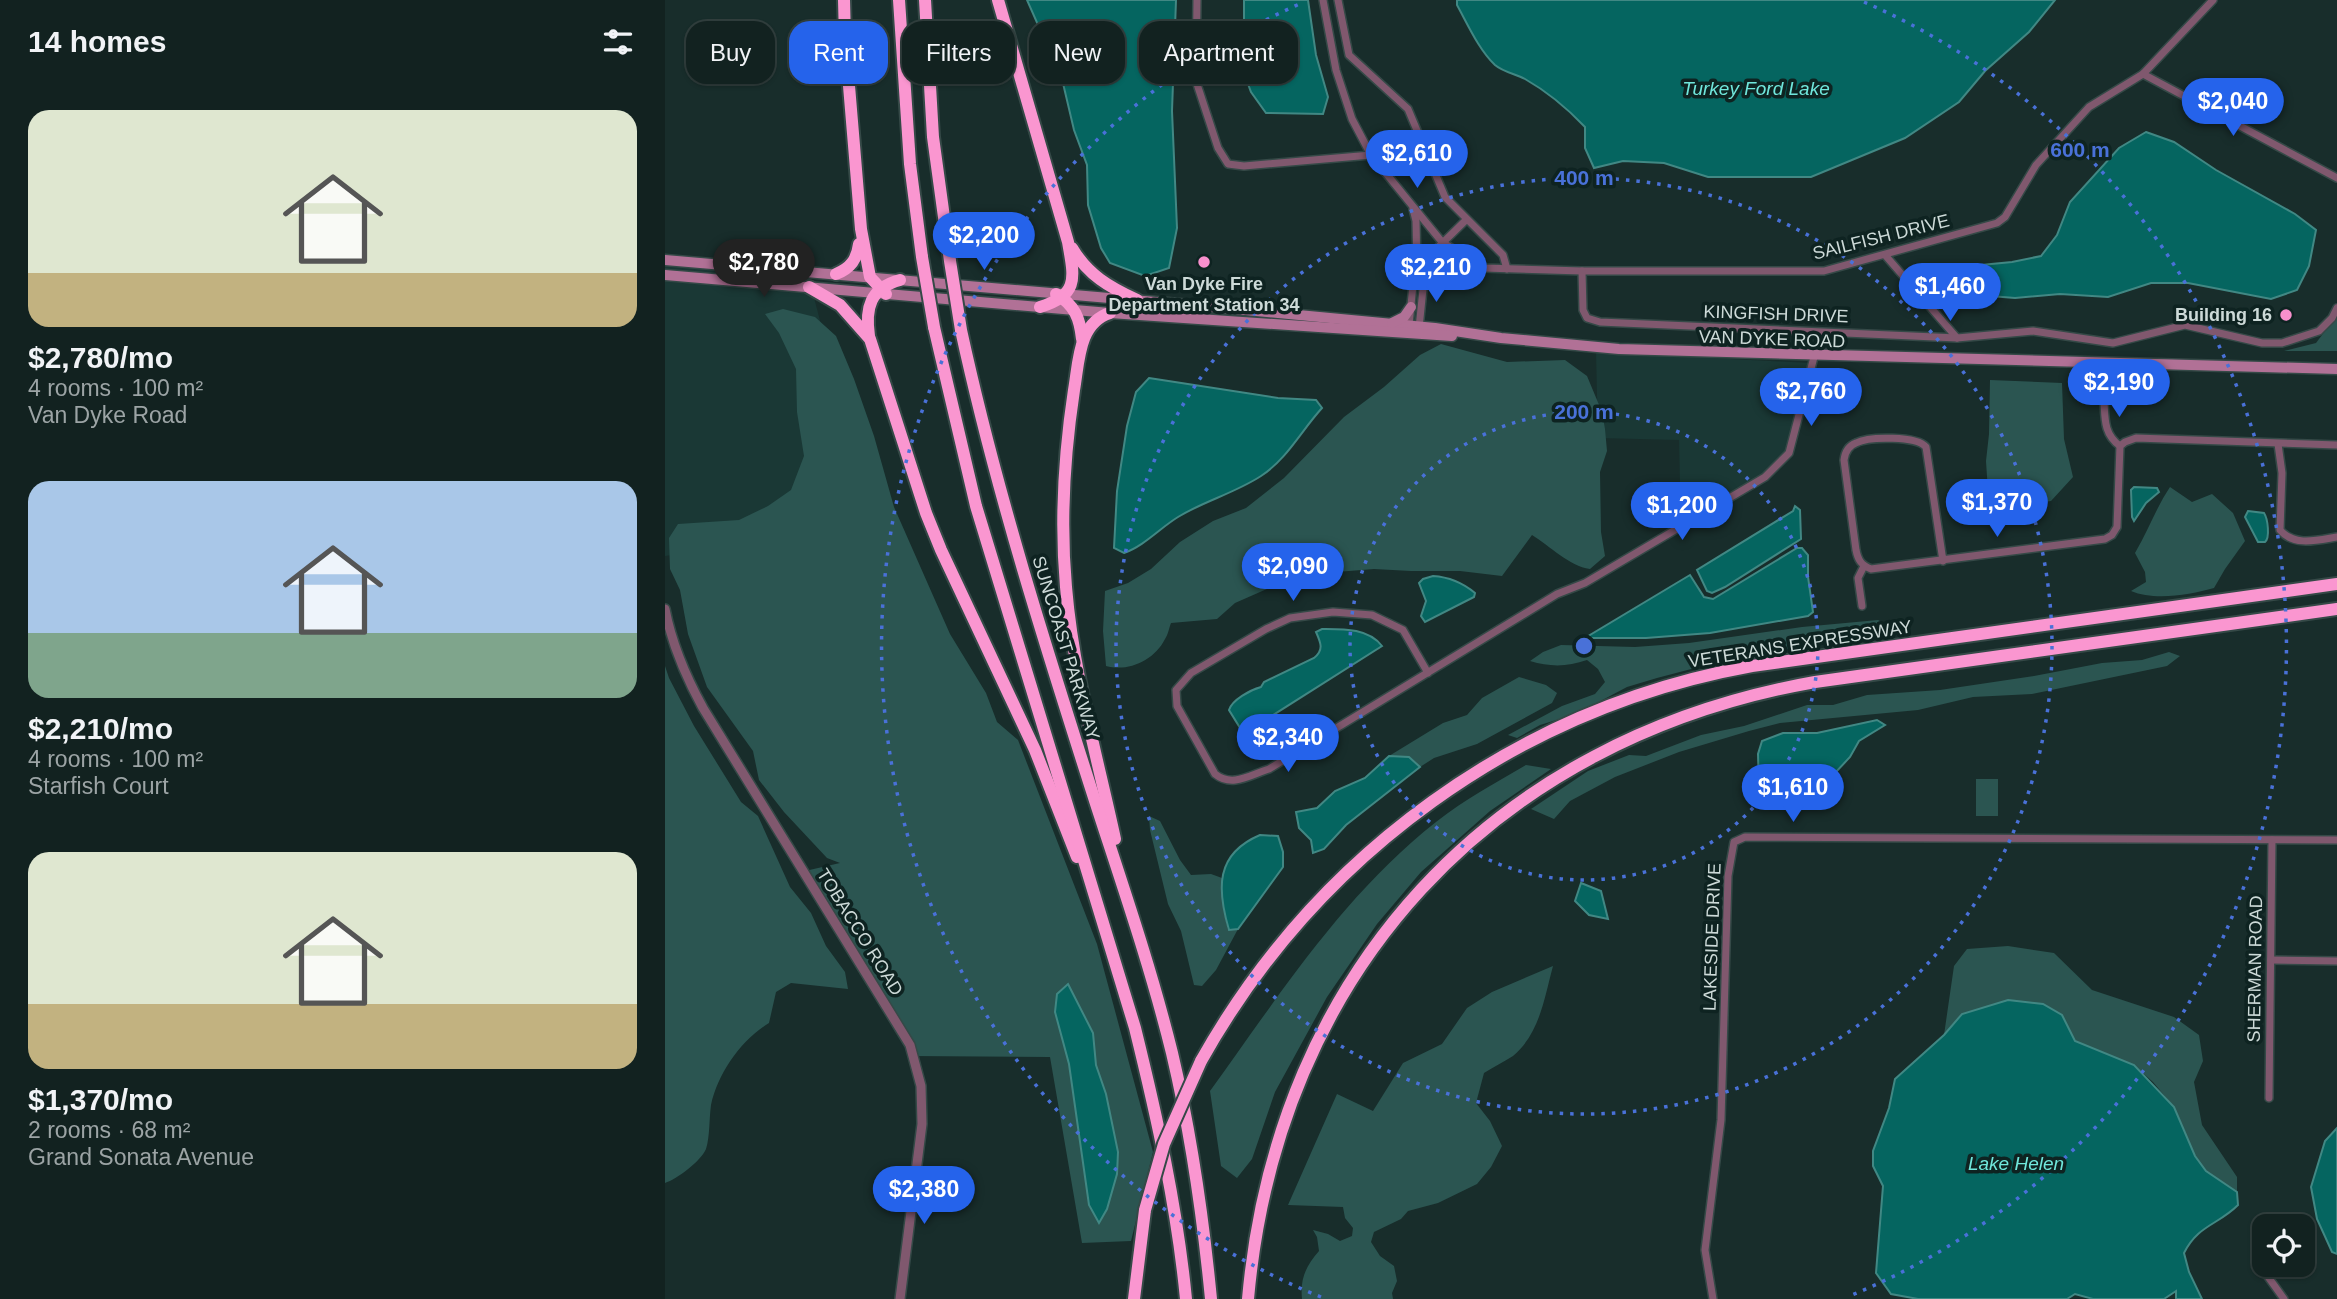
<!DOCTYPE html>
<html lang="en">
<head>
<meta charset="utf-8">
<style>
  body { margin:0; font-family:Arial,sans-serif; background:#1b2a29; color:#f1f3f6; height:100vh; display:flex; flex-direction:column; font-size:26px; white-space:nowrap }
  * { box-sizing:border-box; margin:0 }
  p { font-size:23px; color:#9ca4a5 }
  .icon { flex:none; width:38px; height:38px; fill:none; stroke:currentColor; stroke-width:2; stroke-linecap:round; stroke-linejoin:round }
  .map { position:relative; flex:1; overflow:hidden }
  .panel { display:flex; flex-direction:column; background:#122220; width:665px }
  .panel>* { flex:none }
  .top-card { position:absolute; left:21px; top:21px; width:665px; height:63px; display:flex; gap:14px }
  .buttons { position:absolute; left:1587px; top:1214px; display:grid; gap:14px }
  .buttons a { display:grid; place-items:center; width:63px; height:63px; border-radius:14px; background:#122220; box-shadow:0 2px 5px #0004,0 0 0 2px #313f3e; font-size:35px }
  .price { position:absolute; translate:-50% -60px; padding:0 16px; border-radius:24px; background:#2563eb; color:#fff; font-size:23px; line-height:46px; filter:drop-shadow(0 2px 4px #0008) }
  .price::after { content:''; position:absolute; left:50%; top:42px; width:21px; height:16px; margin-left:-10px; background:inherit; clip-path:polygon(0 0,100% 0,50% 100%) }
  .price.active { background:#222; color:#fff }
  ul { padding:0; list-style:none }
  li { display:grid; align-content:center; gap:14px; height:371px; padding:0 28px }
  li span { display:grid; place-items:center; height:217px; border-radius:21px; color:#555 }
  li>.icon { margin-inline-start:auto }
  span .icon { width:126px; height:126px; fill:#fffc; stroke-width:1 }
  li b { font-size:30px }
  h2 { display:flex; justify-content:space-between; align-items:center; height:84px; padding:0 28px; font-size:30px }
  .chip { padding:0 24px; border-radius:21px; background:#122220; box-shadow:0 2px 5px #0004,0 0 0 2px #313f3e; font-size:24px; line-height:63px }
  .chip.active { background:#2563eb; color:#fff }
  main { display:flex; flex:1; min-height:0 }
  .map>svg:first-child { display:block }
</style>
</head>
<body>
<main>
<section class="panel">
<h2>14 homes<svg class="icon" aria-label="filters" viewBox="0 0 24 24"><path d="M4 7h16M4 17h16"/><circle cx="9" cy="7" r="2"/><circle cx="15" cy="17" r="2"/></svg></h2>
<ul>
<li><span style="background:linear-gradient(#dfe7d0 75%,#c2b280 0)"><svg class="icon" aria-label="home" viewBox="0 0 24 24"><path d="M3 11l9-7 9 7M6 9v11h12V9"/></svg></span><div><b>$2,780/mo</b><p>4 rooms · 100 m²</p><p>Van Dyke Road</p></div></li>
<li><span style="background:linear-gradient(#a9c7e8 70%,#7fa58c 0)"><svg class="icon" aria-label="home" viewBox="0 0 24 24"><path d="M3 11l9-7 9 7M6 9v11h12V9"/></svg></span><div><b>$2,210/mo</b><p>4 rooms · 100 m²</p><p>Starfish Court</p></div></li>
<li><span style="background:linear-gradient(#dfe7d0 70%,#c2b280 0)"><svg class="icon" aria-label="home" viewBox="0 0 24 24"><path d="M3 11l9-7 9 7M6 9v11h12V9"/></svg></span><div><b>$1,370/mo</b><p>2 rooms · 68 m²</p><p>Grand Sonata Avenue</p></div></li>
</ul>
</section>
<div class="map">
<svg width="1672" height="1299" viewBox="0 0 1672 1299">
  <rect width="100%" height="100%" fill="#182d2b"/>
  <g fill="#1a3835">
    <path d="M101 263 141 267 176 401 204 527 0 556V264Z"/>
    <path d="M931 352 1145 363 1122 452 1096 476 1016 526 1014 440 933 438Z"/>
  </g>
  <g fill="#2b5551">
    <path d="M118 309 150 317 171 336 189 379 209 436 229 507 266 591 285 634 321 693 332 722 353 740 432 944 488 1152 466 1241 417 1243 385 1057 244 1056 233 1026 140 871 175 863 162 858 119 812 94 780 88 751 42 687 23 634 15 590 5 569 4 538 13 524 74 520 103 506 126 490 139 456 132 412 131 369 114 333 100 314Z"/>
    <path d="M1669 319H1672V351H1619L1651 343Z"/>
    <path d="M776 344 842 362 900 360 922 376 937 412 940 429 942 451 935 472 936 532 940 556 925 569C904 566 885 546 867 535L837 576 795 571H746L709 569 634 575 570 603 552 619 506 623C504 628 503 635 500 639 489 661 463 672 441 666L438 631 440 591 463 583 486 569 515 542 548 521 581 508 619 478 679 417 719 387 755 355Z"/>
    <path d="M1325 380 1397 383 1399 439 1408 477 1386 501 1353 506 1323 492 1321 461 1324 434Z"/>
    <path d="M1505 487 1527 502 1547 494 1568 513 1580 541 1560 569 1549 588C1525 595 1489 601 1466 591L1481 582 1480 572 1470 553C1483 531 1491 508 1505 487Z"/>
    <path d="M1213 620 1223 625 1216 638 1134 646 1080 660 1049 663 992 678 962 687 911 714 875 725 852 738 843 735 897 706 930 694 940 682 933 669 922 660C902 667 885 667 865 661L878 652 896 645 970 647 1024 643 1137 627Z"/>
    <path d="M1504 652 1515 656 1502 666 1367 694 1308 697 1253 710 1115 723 1084 731 1014 752 950 777 905 801 889 819 866 809 923 771 964 755 981 756 1036 735 1079 726 1142 705H1168L1202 695 1275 690 1369 676 1437 663 1477 660Z"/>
    <path d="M0 666 4 678 29 726 76 802 93 816 125 887 146 913 161 946 180 972 183 989 126 983 111 992 104 1023C76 1040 53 1073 46 1105 44 1119 45 1136 41 1149 36 1161 12 1179 0 1183Z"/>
    <path d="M854 677 881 685 892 693 887 703 812 744 769 758 755 767 744 757 724 756 778 723 802 715 817 698Z"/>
    <path d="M861 765 886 769 825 811 756 872 712 924 662 997 610 1092 587 1159 572 1178 556 1166 545 1091C613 997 678 895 771 822 799 800 830 783 861 765Z"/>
    <rect x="1311" y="779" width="22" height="37"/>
    <path d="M484 816 495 821 515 860 526 875 546 874 557 878 559 912 563 930 573 929 551 970 537 986 529 985 516 931 503 904 485 830Z"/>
    <path d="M1343 946 1389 953 1427 990 1509 1017 1534 1035 1538 1061 1529 1082 1537 1125 1572 1177V1192L1541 1171 1530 1156 1509 1107 1488 1082 1469 1065 1410 1041 1397 1015 1378 1004 1343 1000 1297 1014 1279 1035 1289 966 1302 949Z"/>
    <path d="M888 966C879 999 875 1033 848 1056 839 1062 828 1067 819 1073L811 1103 825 1121 837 1146 826 1167 812 1184 773 1203 743 1211 736 1219 709 1232 706 1242 715 1256 729 1266 732 1281 727 1293 728 1299H637C635 1278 641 1266 654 1251L652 1237 648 1230 663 1234 675 1241 687 1236 688 1228 680 1218 678 1207 623 1205 672 1094 708 1111 738 1063 777 1044 802 1008 827 992Z"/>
  </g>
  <g fill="#056560" stroke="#418884" stroke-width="2">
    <path d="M362 0H511L507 111 512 228 504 268 480 276 445 263 436 248 423 205 422 165 409 130 397 79Z"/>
    <path d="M579 0H643L651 55 663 97 658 114 601 113 586 92 579 73Z"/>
    <path d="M792 0H1390L1364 32 1320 71 1294 102 1240 138 1146 177H1043L999 163 958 161 929 168 920 148V127C901 107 883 92 860 79 851 74 838 72 830 65 814 50 803 25 792 5Z"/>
    <path d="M1481 132 1509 142 1551 170 1630 214 1651 230 1644 266 1632 290 1606 299 1523 283H1486L1443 297 1395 294 1350 298 1313 295 1296 281 1316 265 1347 262 1376 256 1392 235 1405 202 1454 148Z"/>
    <path d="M484 378 613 398 651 400 657 408C636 431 622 459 596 476 570 493 539 501 513 517 495 528 479 546 459 553L449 548 452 491 462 426 471 392Z"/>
    <path d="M1469 487 1492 488 1494 492 1481 503 1469 521 1467 517 1466 490Z"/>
    <path d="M1130 506 1135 510 1136 539 1060 587 1047 593 1042 591 1032 570 1128 511Z"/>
    <path d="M1583 511 1599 513C1603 519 1605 538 1600 542H1593L1580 517Z"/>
    <path d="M1132 548H1137L1143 555V577L1148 612 1143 616 1045 633 981 638H920L1025 575 1039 597 1048 599Z"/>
    <path d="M768 576C784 577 798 583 810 593L809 597 760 622 756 616 761 601 754 583 758 579Z"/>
    <path d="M657 629C678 629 703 628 717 646L586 729 577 731 564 710C567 700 585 690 596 687L599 682 649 658C659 650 656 643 651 632Z"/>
    <path d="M1212 720 1220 725 1194 741 1185 757 1169 774 1163 793 1155 798C1150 783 1145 776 1129 773L1121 779 1117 806 1094 791 1093 754 1097 741 1118 733H1152Z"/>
    <path d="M724 756 744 757 755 767 681 825 659 849 648 853 646 840 634 828 631 812 652 808 670 791 700 778Z"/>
    <path d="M595 835 613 836 618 852V867L573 929 564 930C552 889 550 854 595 835Z"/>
    <path d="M916 883 936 891 943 919 924 915 910 901Z"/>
    <path d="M403 984 428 1033 431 1065 441 1094 453 1152 452 1174 442 1209 434 1223 424 1205 404 1064 390 1012 392 994Z"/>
    <path d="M1343 1000 1378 1004 1397 1015 1410 1041 1469 1065 1509 1107 1530 1156 1541 1171 1572 1192 1573 1205C1553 1225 1533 1225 1519 1253L1524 1272 1537 1299H1511V1291L1499 1299H1428L1410 1294 1402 1299H1253L1226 1294 1211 1273 1218 1186 1208 1166V1151L1224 1108 1230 1079 1279 1035 1297 1014Z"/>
    <path d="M1672 1128V1254L1667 1252 1652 1219 1646 1187 1660 1141Z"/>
  </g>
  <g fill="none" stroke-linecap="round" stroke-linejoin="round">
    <defs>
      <g id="minor">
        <path d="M532 0 531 81 553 148 563 164 579 166 706 155"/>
        <path d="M658 0 671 70 687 119 706 155 777 242 818 268 917 271H1159L1332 223 1340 217 1371 165 1424 107 1478 74 1548 0"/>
        <path d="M673 0 684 55 743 109 780 197 838 255 842 269"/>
        <path d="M1478 74 1672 178"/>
        <path d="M748 209 751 221 752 267"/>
        <path d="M1220 255 1292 338"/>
        <path d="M917 271 918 310 922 318 935 322 1292 338 1368 331 1448 343 1520 325 1597 343H1617L1654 331 1667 318 1672 308"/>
        <path d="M760 275 806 272 818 268"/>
        <path d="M754 328 761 260"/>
        <path d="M746 330 744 325 749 275 752 268 801 220"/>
        <path d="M1439 401C1440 420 1439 434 1455 446"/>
        <path d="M1613 444 1617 473 1615 530C1629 547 1653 540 1672 537"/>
        <path d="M1278 561 1261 447C1252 436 1204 436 1191 443 1183 446 1180 452 1179 460L1191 550C1193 560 1196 565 1206 569L1440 539 1447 535 1452 527 1455 446 1460 442 1471 438 1672 445"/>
        <path d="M1197 606 1193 578 1199 566"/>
        <path d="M763 673 738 630 707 615 668 612 625 618 601 629 526 673 511 690 512 706 550 774C567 788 585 775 604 769L892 594 920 583 1100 477 1124 453 1149 357"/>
        <path d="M1606 960 1672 961"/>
        <path d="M1604 1098 1607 840"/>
        <path d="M1596 1267 1619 1299"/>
        <path d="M1048 1299 1040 1250 1056 1120 1063 876 1069 842 1080 837 1672 840"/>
      </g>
      <path id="tertiary" d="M0 609C7 645 21 677 38 708L245 1045 256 1086 257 1124 235 1299"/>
      <g id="secondary">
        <path d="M0 260 549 307 770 328 836 338 954 349 1672 369"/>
        <path d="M0 275 445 313 787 336"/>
        <path d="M727 323 739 317 746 307"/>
      </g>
      <g id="motorway">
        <path d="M179 0 180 38 196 229 205 277 221 294"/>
        <path d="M234 0 245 164 257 257"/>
        <path d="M260 0 268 137 285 261"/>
        <path d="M333 0 403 242C409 277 415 295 375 307"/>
        <path d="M407 248C423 275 444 287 472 300"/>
        <path d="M171 274C186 268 192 259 194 244"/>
        <path d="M144 287 175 305 205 339 261 513 276 550 370 750 412 857"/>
        <path d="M391 294C410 305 415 319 417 339"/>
        <path d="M445 313C413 323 414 362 409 390 399 456 395 521 401 587 408 672 432 756 450 839"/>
        <path d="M269 327 311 506 470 1028C492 1117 512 1207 521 1299"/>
        <path d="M296 330C331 491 381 648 431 804 458 887 486 968 507 1053 526 1133 538 1217 546 1299"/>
        <path d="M204 336C200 308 205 288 235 280"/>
        <path d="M536 1061C652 854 853 708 1087 666L1672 584"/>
        <path d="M469 1299 480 1210"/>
        <path d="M583 1299C612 972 827 739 1150 682L1672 609"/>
      </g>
    </defs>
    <use href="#minor" stroke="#354947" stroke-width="10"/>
    <use href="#tertiary" stroke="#354947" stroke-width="12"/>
    <use href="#secondary" stroke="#354947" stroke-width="13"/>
    <use href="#motorway" stroke="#354947" stroke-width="16"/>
    <use href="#minor" stroke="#80586e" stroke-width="7"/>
    <use href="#tertiary" stroke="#80586e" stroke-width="9"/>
    <use href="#secondary" stroke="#b17196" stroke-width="10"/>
    <use href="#motorway" stroke="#fa96d0" stroke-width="12"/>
    <defs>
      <g id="motorway-bridge">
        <path d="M257 257 269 327"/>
        <path d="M285 261 296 330"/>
        <path d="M480 1210 499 1144 536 1061"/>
      </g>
    </defs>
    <use href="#motorway-bridge" stroke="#354947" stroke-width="16" stroke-linecap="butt"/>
    <use href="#motorway-bridge" stroke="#fa96d0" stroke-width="12"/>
  </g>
  <g fill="none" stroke="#4971d8" stroke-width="3.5" stroke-dasharray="3.5 7">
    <circle cx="919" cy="646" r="234"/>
    <circle cx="919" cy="646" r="468"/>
    <path d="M656 1297A702 702 0 0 1 639 2M1199 2A702 702 0 0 1 1182 1297"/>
  </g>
  <g fill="#f890cd" stroke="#0e2321" stroke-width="2.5">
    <circle cx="539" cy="262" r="7"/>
    <circle cx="1621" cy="315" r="7"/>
  </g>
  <g text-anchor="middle" stroke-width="7" stroke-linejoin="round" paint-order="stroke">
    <g font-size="18" fill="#cddad8" stroke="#0e2321">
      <text transform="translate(1216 237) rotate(-14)" y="6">SAILFISH DRIVE</text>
      <text transform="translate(1111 314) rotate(2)" y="6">KINGFISH DRIVE</text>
      <text transform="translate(1107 339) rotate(2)" y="6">VAN DYKE ROAD</text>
      <text transform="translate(1135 644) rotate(-9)" y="6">VETERANS EXPRESSWAY</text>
      <text transform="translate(401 648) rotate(73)" y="6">SUNCOAST PARKWAY</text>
      <text transform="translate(195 932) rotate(58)" y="6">TOBACCO ROAD</text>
      <text transform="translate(1047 937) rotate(-88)" y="6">LAKESIDE DRIVE</text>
      <text transform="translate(1590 969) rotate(-89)" y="6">SHERMAN ROAD</text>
    </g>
    <g font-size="18" font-weight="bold" fill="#cddad8" stroke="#0e2321">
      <text x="539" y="290">Van Dyke Fire<tspan x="539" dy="21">Department Station 34</tspan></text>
      <text x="1607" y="321" text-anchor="end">Building 16</text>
    </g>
    <g font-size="19" font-style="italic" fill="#70e7dc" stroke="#0e2321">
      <text x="1091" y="95">Turkey Ford Lake</text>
      <text x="1351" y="1170">Lake Helen</text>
    </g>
  </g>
  <circle cx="919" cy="646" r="10" fill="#4971d8" stroke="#0e2321" stroke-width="3.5"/>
  <g font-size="21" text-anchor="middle" font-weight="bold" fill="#4971d8" stroke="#0e2321" stroke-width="7" stroke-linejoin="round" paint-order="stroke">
    <text x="1415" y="157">600 m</text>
    <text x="919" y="185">400 m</text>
    <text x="919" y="419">200 m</text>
  </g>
</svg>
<div class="buttons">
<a><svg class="icon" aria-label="locate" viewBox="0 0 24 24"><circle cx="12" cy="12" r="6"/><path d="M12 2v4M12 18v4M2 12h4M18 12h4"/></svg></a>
</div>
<b class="price" style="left:1568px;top:138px">$2,040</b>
<b class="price" style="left:752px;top:190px">$2,610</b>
<b class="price" style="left:319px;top:272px">$2,200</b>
<b class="price active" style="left:99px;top:299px">$2,780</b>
<b class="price" style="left:771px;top:304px">$2,210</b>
<b class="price" style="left:1285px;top:323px">$1,460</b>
<b class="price" style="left:1454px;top:419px">$2,190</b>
<b class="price" style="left:1146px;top:428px">$2,760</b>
<b class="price" style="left:1332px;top:539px">$1,370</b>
<b class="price" style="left:1017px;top:542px">$1,200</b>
<b class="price" style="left:628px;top:603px">$2,090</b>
<b class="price" style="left:623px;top:774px">$2,340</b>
<b class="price" style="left:1128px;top:824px">$1,610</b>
<b class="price" style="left:259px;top:1226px">$2,380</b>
<div class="top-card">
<a class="chip">Buy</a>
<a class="chip active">Rent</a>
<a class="chip">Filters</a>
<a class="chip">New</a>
<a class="chip">Apartment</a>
</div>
</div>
</main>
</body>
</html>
